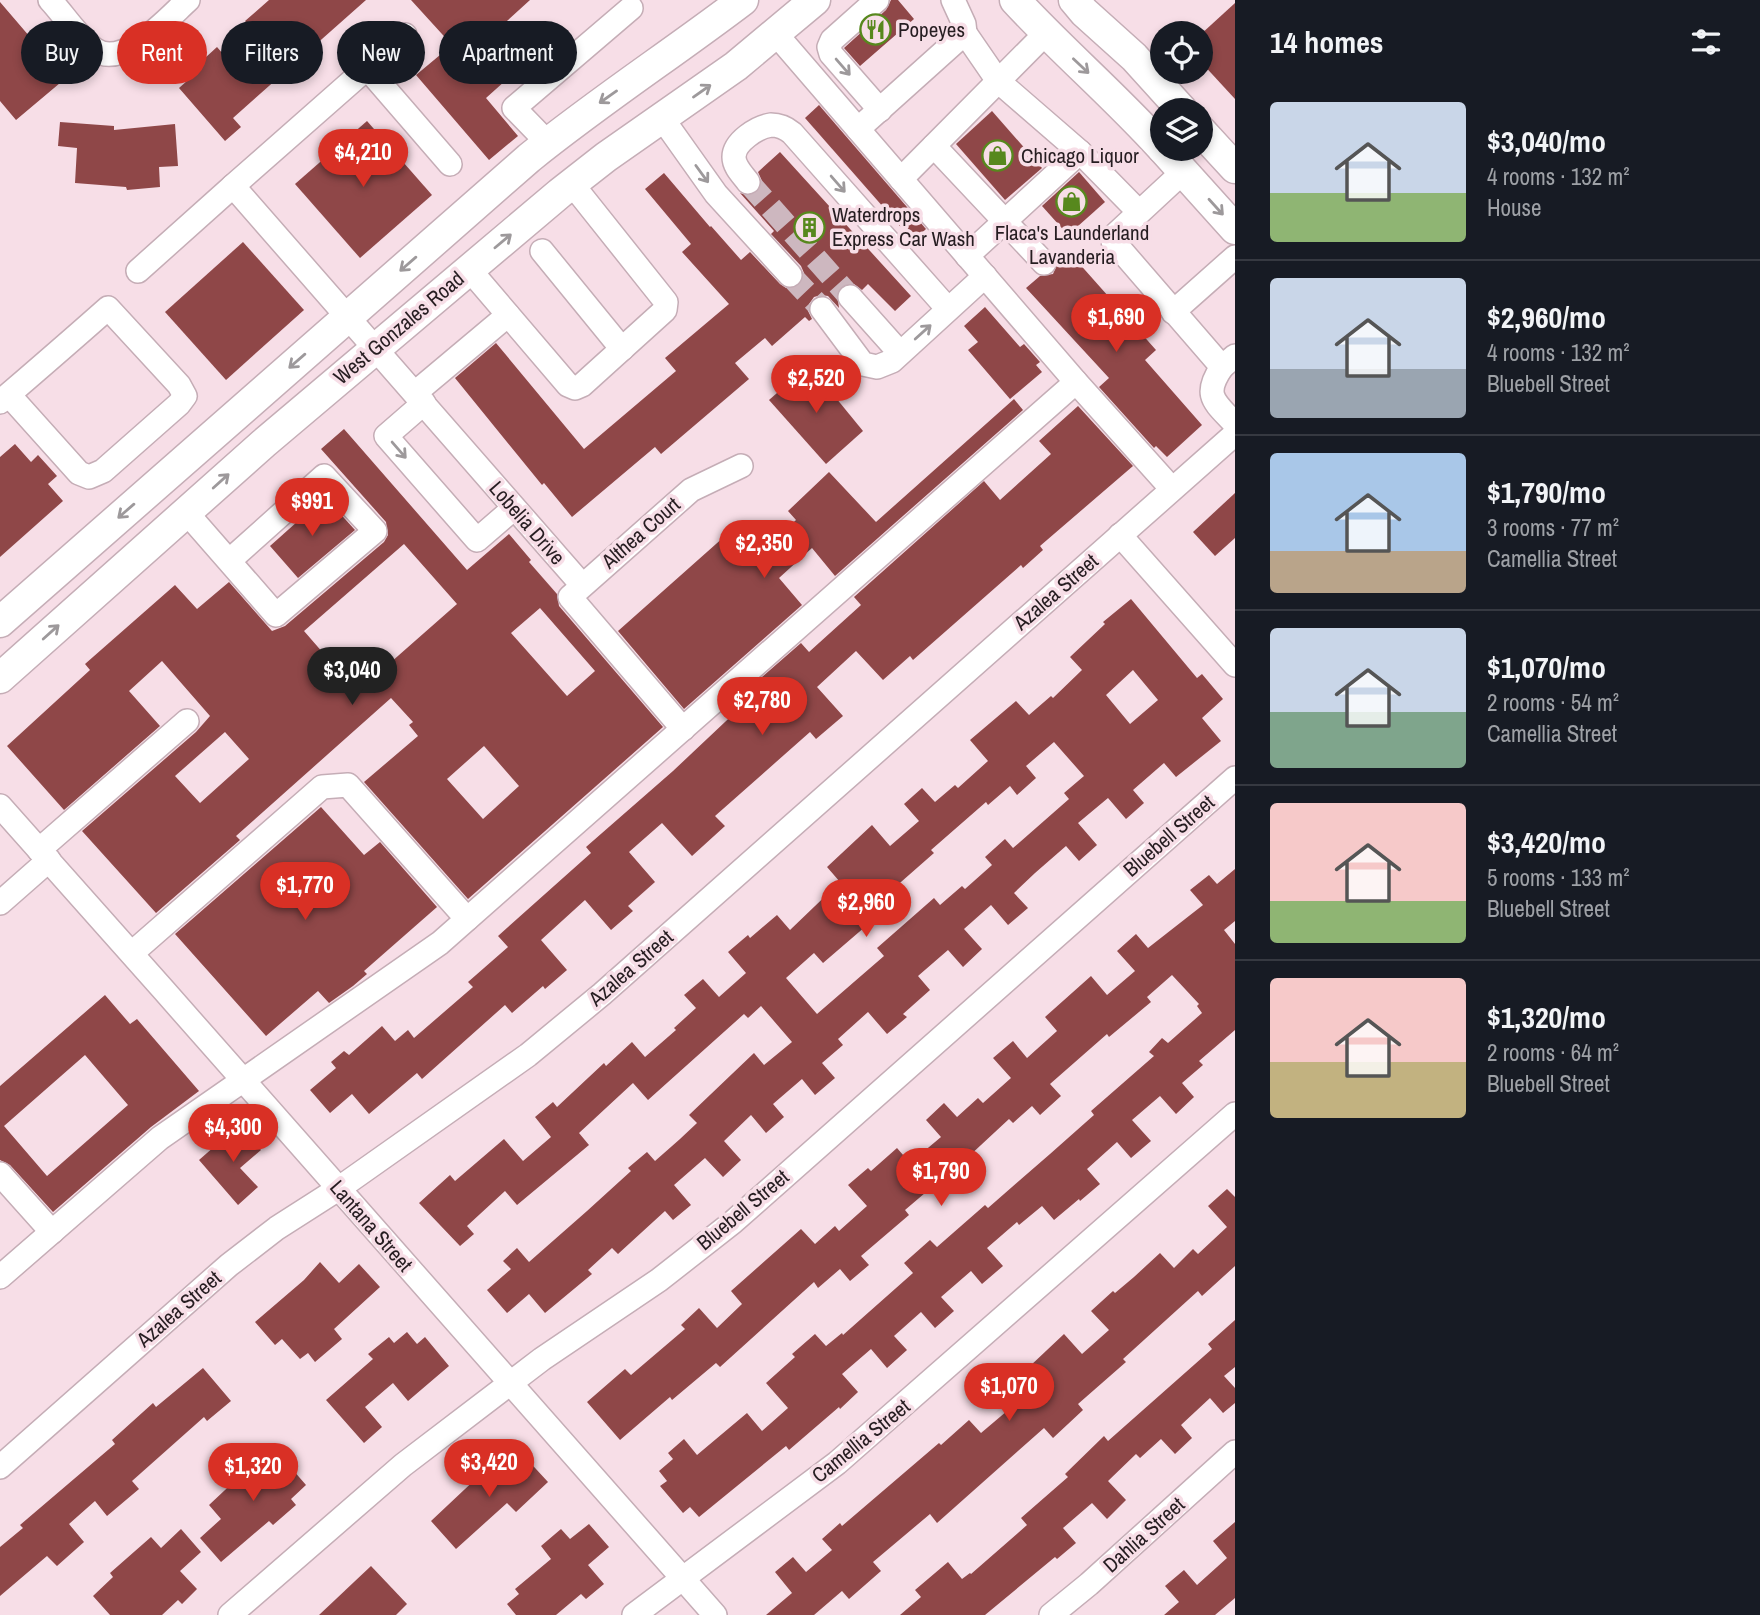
<!DOCTYPE html>
<html lang="en">
<head>
<meta charset="utf-8">
<style>
  body { margin:0; font-family:"Archivo Narrow",sans-serif; background:#242831; color:#f1f3f6; height:100vh; display:flex; flex-direction:column; font-size:26px; white-space:nowrap }
  * { box-sizing:border-box; margin:0 }
  p { font-size:23px; color:#9ea1a6 }
  .icon { flex:none; width:38px; height:38px; fill:none; stroke:currentColor; stroke-width:2; stroke-linecap:round; stroke-linejoin:round }
  .map { position:relative; flex:1; overflow:hidden }
  .panel { display:flex; flex-direction:column; background:#171b24; width:525px }
  .panel>* { flex:none }
  .guide { position:absolute; left:21px; top:21px; width:665px; height:63px; display:flex; gap:14px }
  .tools { position:absolute; left:1150px; top:21px; display:grid; gap:14px }
  .tools a { display:grid; place-items:center; width:63px; height:63px; border-radius:50%; background:#171b24; box-shadow:0 4px 10px #0003; font-size:35px }
  .price { position:absolute; translate:-50% -60px; padding:0 16px; border-radius:24px; background:#d93025; color:#fff; font-size:23px; line-height:46px; filter:drop-shadow(0 2px 4px #0008) }
  .price::after { content:''; position:absolute; left:50%; top:42px; width:21px; height:16px; margin-left:-10px; background:inherit; clip-path:polygon(0 0,100% 0,50% 100%) }
  .price.current { background:#222; color:#fff }
  ul { padding:0; list-style:none }
  li { display:flex; align-items:center; gap:21px; height:175px; padding:0 35px }
  li+li { border-top:2px solid #363941 }
  li span { display:grid; place-items:center; flex:none; width:196px; height:140px; border-radius:7px; color:#555 }
  li>.icon { margin-inline-start:auto }
  span .icon { width:84px; height:84px; fill:#fffc; stroke-width:1 }
  li b { font-size:30px }
  h2 { display:flex; justify-content:space-between; align-items:center; height:84px; padding:0 35px; font-size:30px }
  .pill { padding:0 24px; border-radius:32px; background:#171b24; box-shadow:0 4px 10px #0003; font-size:24px; line-height:63px }
  .pill.current { background:#d93025; color:#fff }
  main { display:flex; flex:1; min-height:0 }
  .map>svg:first-child { display:block }
</style>
</head>
<body>
<main>
<div class="map">
<svg width="1235" height="1615" viewBox="0 0 1235 1615">
  <rect width="100%" height="100%" fill="#f7dee7"/>
  <g fill="#8f4748" fill-rule="evenodd">
    <path d="M269 0H366L233 118 241 127 225 141 179 88 197 72 194 68 217 47 236 69 265 43 245 21Z"/>
    <path d="M411 0H530L497 30 526 62 486 98 518 136 489 160 416 75 452 45Z"/>
    <path d="M891 0H898L914 19 860 66 844 48 886 10Z"/>
    <path d="M0 2 48 58 42 63 60 83 16 120 0 101Z"/>
    <path d="M1235 3V99L1200 61V35Z"/>
    <path d="M819 105 926 229 913 241 805 118Z"/>
    <path d="M992 111 1042 168 1005 200 956 144Z"/>
    <path d="M367 121 432 195 360 258 295 184Z"/>
    <path d="M60 122 114 126V130L175 124 178 166 159 167 160 187 127 190 126 187 75 183 77 148 58 146Z"/>
    <path d="M780 152 911 296 895 311 868 284 862 290 854 284 841 286 837 293 839 308 828 296 821 295 814 297 809 304 808 311 812 319 809 321 805 317 772 346 765 338 735 363 749 379 661 454 655 447 572 517 544 483 542 485 455 378 496 343 584 449 676 371 665 358 729 304 682 252 691 244 645 189 664 173 710 227 711 226 741 260 750 252 780 284 786 288H794L803 280 804 273 801 266 771 234 774 231 740 193 749 196 757 193 762 181 758 172Z"/>
    <path d="M1079 172 1105 202 1068 235 1042 206Z"/>
    <path d="M243 242 304 310 226 380 165 312Z"/>
    <path d="M1069 252 1156 350 1145 360 1202 425 1167 457 1156 446 1154 448 1099 387 1109 378 1026 288 1040 276 1053 274 1058 262Z"/>
    <path d="M985 307 1020 347 1024 344 1040 362 1036 365 1042 372 1010 399 968 350 978 342 964 326Z"/>
    <path d="M809 365 863 431 826 464 769 400Z"/>
    <path d="M1014 399 1023 410 835 576 812 548 779 578 802 605 684 709 618 631 734 528 758 555 796 520 788 511 829 472 876 522Z"/>
    <path d="M1078 406 1133 466 1040 546 1043 550 1023 568 1021 565 913 660 910 656 883 680 856 651 817 687 843 716 816 739 810 732 715 816 725 826 692 856 662 823 629 852 655 882 628 906 633 911 611 930 585 900 541 940 567 970 545 989 543 986 512 1013 505 1005 422 1079 417 1073 369 1114 352 1094 330 1113 310 1090 336 1068 331 1062 344 1051 349 1055 382 1026 395 1041 408 1030 414 1038 473 987 468 982 508 947 498 936 591 853 586 847 673 771 760 689 755 683 801 643 809 652 861 605 854 597 984 481 1000 500 1051 454 1039 441Z"/>
    <path d="M344 429 467 570 509 534 531 560 529 562 557 594 559 606 663 727 468 899 364 782 418 736 409 725 413 722 391 698 236 836 240 840 156 913 82 831 196 732 210 716 162 661 129 691 160 726 64 810 7 746 90 670 85 664 175 585 197 609 229 582 272 631 285 626 384 542 388 535 386 522 321 449ZM404 544 457 604 357 692 304 631ZM540 608 595 671 567 696 511 633ZM225 732 249 759 200 803 175 776ZM484 746 519 786 483 819 447 779Z"/>
    <path d="M15 444 31 462 38 455 57 476 48 484 63 501 0 557V457Z"/>
    <path d="M1235 493V538L1215 556 1193 532Z"/>
    <path d="M325 497 355 530 298 578 270 546Z"/>
    <path d="M1131 599 1197 678 1202 674 1223 699 1202 718 1221 741 1176 777 1164 763 1133 790 1144 803 1126 819 1108 798 1078 823 1097 845 1079 861 1066 846 1035 873 1014 893 1028 908 1008 925 991 905 964 929 982 949 963 967 948 950 918 976 930 990 903 1014 907 1017 887 1034 868 1012 838 1039 843 1045 822 1063 835 1078 815 1095 802 1079 773 1104 784 1117 766 1133 751 1115 724 1141 741 1160 723 1177 705 1158 674 1185 691 1205 673 1220 665 1211 618 1254 612 1248 588 1270 592 1274 545 1313 529 1294 507 1313 487 1290 511 1269 503 1261 517 1248 529 1262 587 1211 631 1171 628 1168 647 1152 655 1161 680 1139 697 1123 689 1115 754 1053 764 1065 792 1042 761 1006 748 1018 744 1014 648 1100 633 1083 579 1133 589 1145 517 1205 505 1191 467 1226 474 1234 460 1246 419 1203 450 1175 455 1181 504 1139 523 1161 551 1137 535 1117 553 1102 557 1107 604 1063 606 1066 632 1042 645 1057 676 1030 674 1028 696 1008 684 995 703 979 719 997 746 973 728 952 748 935 750 938 777 915 790 930 840 882 827 867 872 825 890 846 919 821 904 804 922 788 935 802 955 785 958 788 988 761 970 740 1016 701 1029 715 1051 696 1053 698 1082 670 1070 657 1105 624 1103 622ZM1133 670 1158 700 1130 724 1106 695ZM1054 742 1084 776 1064 793 1069 799 1013 848 1005 839 985 857 992 865 965 889 962 886 940 905 934 898 877 948 884 956 817 1014 786 978 814 953 823 963 873 920 864 909 891 886 893 889 934 853 931 850 986 802 988 805 1010 786 1017 795 1036 778 1026 766Z"/>
    <path d="M321 807 364 855 380 842 437 907 364 971 367 974 353 986 329 1003 318 991 266 1036 175 934Z"/>
    <path d="M1235 869V921L1224 930 1235 944V1030L1199 1061 1203 1065 1182 1083 1194 1097 1176 1114 1160 1096 1132 1120 1151 1141 1131 1158 1117 1142 1087 1169 1100 1184 1080 1201 1079 1199 1054 1220 1042 1206 1019 1225 1017 1222 987 1248 1003 1266 982 1284 971 1271 941 1297 954 1311 935 1328 921 1312 894 1336 907 1350 887 1368 871 1349 842 1374 858 1392 840 1409 839 1407 789 1450 786 1446 699 1517 690 1507 683 1513 660 1486 667 1481 659 1471 673 1459 668 1453 684 1439 697 1455 747 1413 762 1431 788 1408 766 1383 795 1357 792 1354 815 1334 826 1346 842 1333 843 1335 913 1273 904 1263 930 1240 937 1247 985 1205 988 1208 1050 1154 1094 1115 1091 1111 1154 1056 1149 1052 1162 1038 1168 1043 1202 1013 1197 1006 1199 1004 1172 975 1147 997 1151 1002 1109 1037 1107 1034 1050 1084 1061 1096 1040 1115 1032 1106 1013 1123 1009 1119 953 1171 960 1178 940 1195 932 1187 905 1210 909 1215 861 1256 869 1265 850 1281 840 1269 818 1288 814 1282 720 1367 716 1363 672 1400 670 1397 620 1440 587 1402 625 1369 631 1375 685 1329 681 1325 699 1308 717 1328 742 1304 731 1291 801 1229 815 1244 835 1226 839 1231 867 1206 848 1185 868 1168 871 1171 897 1148 910 1163 941 1137 926 1120 944 1103 957 1117 978 1098 983 1103 1011 1078 993 1058 1013 1041 1027 1058 1057 1031 1045 1017 1091 976 1107 995 1135 971 1117 951 1136 934 1148 948 1203 905 1190 890 1209 875 1217 884Z"/>
    <path d="M105 995 130 1024 137 1019 199 1091 151 1127 53 1212 10 1165 0 1160V1086ZM85 1055 128 1105 47 1176 4 1126Z"/>
    <path d="M239 1125 261 1150 240 1168 258 1187 238 1205 199 1160Z"/>
    <path d="M1227 1189 1235 1197V1266L1202 1296 1198 1291 1123 1359 1126 1362 1078 1404 1083 1410 1053 1438 1044 1428 937 1523 930 1514 873 1562 881 1571 849 1599 842 1591 814 1615H766L792 1593 775 1572 793 1557 806 1572 832 1550 822 1539 840 1523 842 1526 939 1443 941 1445 969 1420 981 1433 1007 1411 995 1399 1064 1334 1082 1354 1109 1330 1091 1311 1113 1291 1115 1293 1134 1277 1160 1253 1174 1268 1193 1249 1198 1254 1227 1227 1208 1206Z"/>
    <path d="M320 1262 339 1283 359 1264 380 1287 334 1329 342 1339 315 1362 308 1353 300 1359 282 1339 275 1345 255 1322 304 1280Z"/>
    <path d="M1235 1320V1367L1224 1376 1235 1388V1403L1223 1413 1210 1398 1181 1425 1192 1438 1175 1454 1161 1439 1140 1458 1136 1454 1108 1481 1126 1500 1107 1519 1092 1503 1063 1528 1076 1543 1057 1559 1055 1557 985 1615H900L921 1597 915 1590 948 1562 962 1579 970 1573 971 1574 1027 1525 1021 1518 1068 1477 1065 1474 1104 1436 1108 1441 1212 1349 1208 1344Z"/>
    <path d="M407 1332 417 1344 425 1337 449 1366 408 1401 393 1383 365 1407 382 1427 364 1443 326 1400 373 1359 368 1354 389 1337 394 1343Z"/>
    <path d="M203 1368 231 1401 207 1421 204 1417 132 1481 139 1489 107 1516 95 1501 69 1524 84 1542 57 1566 47 1556 0 1596V1547L23 1528 20 1525 115 1444 112 1440 153 1403 156 1407Z"/>
    <path d="M272 1446 306 1485 291 1499 296 1505 273 1525 269 1521 221 1562 200 1538 221 1519 209 1505Z"/>
    <path d="M524 1456 548 1482 516 1512 507 1503 456 1549 431 1521 498 1458 509 1470Z"/>
    <path d="M1235 1522V1598L1215 1615H1164L1179 1602 1165 1586 1184 1570 1197 1585 1227 1558 1213 1541Z"/>
    <path d="M589 1524 609 1547 588 1565 604 1584 586 1599 581 1594 556 1615H516L507 1604 519 1594 515 1589 551 1559 541 1546 561 1529 570 1539Z"/>
    <path d="M181 1529 201 1552 180 1571 197 1589 182 1604 178 1600 162 1615H110L93 1596 113 1577 110 1573 151 1537 161 1548Z"/>
    <path d="M371 1566 407 1604 396 1615H319Z"/>
  </g>
  <g fill="none" stroke-linecap="round" stroke-linejoin="round">
    <g stroke="#cdb7bf" stroke-width="23" stroke-dasharray="23 11" stroke-linecap="butt">
      <path d="M748 182 850 297"/>
      <path d="M790 275 822 309"/>
    </g>
    <defs>
      <g id="minor">
        <path d="M50 0C64 15 77 36 94 49 122 71 169 17 188 0"/>
        <path d="M877 0 832 40 829 47 831 54 880 110"/>
        <path d="M953 0 964 24 965 33"/>
        <path d="M776 34 1076 382 1172 489"/>
        <path d="M367 68 405 35"/>
        <path d="M662 118 716 194 790 275"/>
        <path d="M858 129 965 33 998 81 1080 152 1139 212"/>
        <path d="M548 143 514 108 631 8"/>
        <path d="M934 146 1044 263"/>
        <path d="M1184 171 1115 235 1113 241 1222 367 1235 356"/>
        <path d="M901 179 1046 33"/>
        <path d="M748 182C743 175 734 167 734 157 734 142 757 127 771 125 779 125 786 128 792 133L948 309"/>
        <path d="M233 186 367 68 450 164"/>
        <path d="M542 251 622 349"/>
        <path d="M967 256 1080 152"/>
        <path d="M469 269 568 385 575 388 582 385 665 310 666 302 572 184"/>
        <path d="M138 271 233 186 582 585"/>
        <path d="M850 297 900 353"/>
        <path d="M822 309 863 364 877 367 892 361 985 276"/>
        <path d="M1173 312 1235 257"/>
        <path d="M1222 367C1202 396 1215 402 1235 424"/>
        <path d="M415 393 508 315"/>
        <path d="M0 402C36 371 72 340 108 308L179 385 185 396 179 404 103 471 89 477 79 473 9 395"/>
        <path d="M424 403 386 436 477 540 514 508"/>
        <path d="M186 512 276 615 375 531 324 476 229 561"/>
        <path d="M1120 535 1235 665"/>
        <path d="M683 729 570 597 691 490 741 466"/>
        <path d="M0 806C240 1074 475 1346 715 1615"/>
        <path d="M39 850 187 721"/>
        <path d="M0 903 49 860"/>
        <path d="M132 953 322 787 348 785 467 919"/>
        <path d="M0 1174 52 1232"/>
        <path d="M0 1277 160 1138 440 943 1076 382"/>
        <path d="M0 1467 229 1265 277 1228 338 1189 528 1055 602 994 1235 434"/>
        <path d="M230 1615 403 1465 542 1359 659 1280 733 1222 1235 778"/>
        <path d="M634 1615 837 1463 1235 1114"/>
        <path d="M1051 1615 1089 1584 1235 1452"/>
      </g>
      <g id="major">
        <path d="M1015 0C1062 51 1115 96 1162 148"/>
        <path d="M1074 0 1084 12 1134 57 1182 110"/>
        <path d="M1200 130 1235 168"/>
        <path d="M1163 149 1235 229"/>
        <path d="M0 622 529 158C598 102 672 54 743 0"/>
        <path d="M0 678 264 443 560 193 606 157 736 66 815 0"/>
      </g>
    </defs>
    <use href="#minor" stroke="#c5adb6" stroke-width="26"/>
    <use href="#major" stroke="#c5adb6" stroke-width="33"/>
    <use href="#minor" stroke="#fff" stroke-width="23"/>
    <use href="#major" stroke="#fff" stroke-width="30"/>
  </g>
  <defs><path id="oneway-shaft" d="M-6 0H5M1.5-3L5.5 0L1.5 3" fill="none" stroke-width="1.6" stroke-linecap="round" stroke-linejoin="round" transform="scale(1.75)"/></defs>
  <g stroke="#9d999b">
    <use href="#oneway-shaft" transform="translate(1081 66) rotate(43)"/>
    <use href="#oneway-shaft" transform="translate(843 67) rotate(49)"/>
    <use href="#oneway-shaft" transform="translate(702 91) rotate(-35)"/>
    <use href="#oneway-shaft" transform="translate(608 97) rotate(145)"/>
    <use href="#oneway-shaft" transform="translate(702 174) rotate(54)"/>
    <use href="#oneway-shaft" transform="translate(838 184) rotate(49)"/>
    <use href="#oneway-shaft" transform="translate(1216 207) rotate(48)"/>
    <use href="#oneway-shaft" transform="translate(503 241) rotate(-40)"/>
    <use href="#oneway-shaft" transform="translate(408 264) rotate(139)"/>
    <use href="#oneway-shaft" transform="translate(923 332) rotate(-42)"/>
    <use href="#oneway-shaft" transform="translate(297 361) rotate(139)"/>
    <use href="#oneway-shaft" transform="translate(399 450) rotate(49)"/>
    <use href="#oneway-shaft" transform="translate(221 481) rotate(-42)"/>
    <use href="#oneway-shaft" transform="translate(126 511) rotate(139)"/>
    <use href="#oneway-shaft" transform="translate(51 632) rotate(-42)"/>
  </g>
  <defs>
    <symbol id="restaurant-ring" viewBox="-11 -11 22 22"><circle r="9.5" fill="#f7dee7" stroke="#57881d" stroke-width="1.5"/><path d="M-5-6h1v4h1v-4h1v4h1v-4h1v5L-1.5 .5V6h-2V.5L-5-1ZM5-6V6H3V1.5H1.5Q1.5-4 5-6Z" fill="#57881d"/></symbol>
    <symbol id="shop-ring" viewBox="-11 -11 22 22"><circle r="9.5" fill="#f7dee7" stroke="#57881d" stroke-width="1.5"/><path d="M-5-2.5h2.3a2.7 3.5 0 0 1 5.4 0H5L5.5 6h-11ZM-1.5-2.5h3a1.5 2.3 0 0 0-3 0Z" fill="#57881d"/></symbol>
    <symbol id="building-ring" viewBox="-11 -11 22 22"><circle r="9.5" fill="#f7dee7" stroke="#57881d" stroke-width="1.5"/><path d="M-4-6H4V6H1V3H-1V6H-4ZM-2.5-4.3h1.7v1.8h-1.7ZM.8-4.3h1.7v1.8H.8ZM-2.5-1h1.7V.8h-1.7ZM.8-1h1.7V.8H.8Z" fill="#57881d"/></symbol>
  </defs>
  <g fill-rule="evenodd">
    <use href="#restaurant-ring" x="858" y="12" width="35" height="35"/>
    <use href="#shop-ring" x="980" y="138" width="35" height="35"/>
    <use href="#shop-ring" x="1054" y="184" width="35" height="35"/>
    <use href="#building-ring" x="792" y="210" width="35" height="35"/>
  </g>
  <g text-anchor="middle" stroke-width="7" stroke-linejoin="round" paint-order="stroke">
    <g font-size="21" fill="#261d21" stroke="#f7dee7" text-anchor="start">
      <text x="898" y="37">Popeyes</text>
      <text x="1021" y="163">Chicago Liquor</text>
      <text x="832" y="222">Waterdrops<tspan x="832" dy="24">Express Car Wash</tspan></text>
      <text x="1072" y="240" text-anchor="middle">Flaca's Launderland<tspan x="1072" dy="24">Lavanderia</tspan></text>
    </g>
    <g font-size="21" fill="#261d21" stroke="#f7dee7">
      <text transform="translate(399 328) rotate(-40)" y="7">West Gonzales Road</text>
      <text transform="translate(527 523) rotate(49)" y="7">Lobelia Drive</text>
      <text transform="translate(641 533) rotate(-41)" y="7">Althea Court</text>
      <text transform="translate(1056 592) rotate(-41)" y="7">Azalea Street</text>
      <text transform="translate(1169 836) rotate(-41)" y="7">Bluebell Street</text>
      <text transform="translate(631 968) rotate(-41)" y="7">Azalea Street</text>
      <text transform="translate(743 1210) rotate(-40)" y="7">Bluebell Street</text>
      <text transform="translate(371 1226) rotate(49)" y="7">Lantana Street</text>
      <text transform="translate(179 1309) rotate(-41)" y="7">Azalea Street</text>
      <text transform="translate(861 1441) rotate(-39)" y="7">Camellia Street</text>
      <text transform="translate(1144 1535) rotate(-42)" y="7">Dahlia Street</text>
    </g>
  </g>
</svg>
<div class="tools">
<a><svg class="icon" aria-label="locate" viewBox="0 0 24 24"><circle cx="12" cy="12" r="6"/><path d="M12 2v4M12 18v4M2 12h4M18 12h4"/></svg></a>
<a><svg class="icon" aria-label="layers" viewBox="0 0 24 24"><path d="M12 4l9 5-9 5-9-5zM3 14l9 5 9-5"/></svg></a>
</div>
<b class="price" style="left:363px;top:189px">$4,210</b>
<b class="price" style="left:1116px;top:354px">$1,690</b>
<b class="price" style="left:816px;top:415px">$2,520</b>
<b class="price" style="left:312px;top:538px">$991</b>
<b class="price" style="left:764px;top:580px">$2,350</b>
<b class="price current" style="left:352px;top:707px">$3,040</b>
<b class="price" style="left:762px;top:737px">$2,780</b>
<b class="price" style="left:305px;top:922px">$1,770</b>
<b class="price" style="left:866px;top:939px">$2,960</b>
<b class="price" style="left:233px;top:1164px">$4,300</b>
<b class="price" style="left:941px;top:1208px">$1,790</b>
<b class="price" style="left:1009px;top:1423px">$1,070</b>
<b class="price" style="left:489px;top:1499px">$3,420</b>
<b class="price" style="left:253px;top:1503px">$1,320</b>
<div class="guide">
<a class="pill">Buy</a>
<a class="pill current">Rent</a>
<a class="pill">Filters</a>
<a class="pill">New</a>
<a class="pill">Apartment</a>
</div>
</div>
<section class="panel">
<h2>14 homes<svg class="icon" aria-label="filters" viewBox="0 0 24 24"><path d="M4 7h16M4 17h16"/><circle cx="9" cy="7" r="2"/><circle cx="15" cy="17" r="2"/></svg></h2>
<ul>
<li><span style="background:linear-gradient(#c9d6e8 65%,#8fb573 0)"><svg class="icon" aria-label="home" viewBox="0 0 24 24"><path d="M3 11l9-7 9 7M6 9v11h12V9"/></svg></span><div><b>$3,040/mo</b><p>4 rooms · 132 m²</p><p>House</p></div></li>
<li><span style="background:linear-gradient(#c9d6e8 65%,#9aa5b1 0)"><svg class="icon" aria-label="home" viewBox="0 0 24 24"><path d="M3 11l9-7 9 7M6 9v11h12V9"/></svg></span><div><b>$2,960/mo</b><p>4 rooms · 132 m²</p><p>Bluebell Street</p></div></li>
<li><span style="background:linear-gradient(#a9c7e8 70%,#b9a48a 0)"><svg class="icon" aria-label="home" viewBox="0 0 24 24"><path d="M3 11l9-7 9 7M6 9v11h12V9"/></svg></span><div><b>$1,790/mo</b><p>3 rooms · 77 m²</p><p>Camellia Street</p></div></li>
<li><span style="background:linear-gradient(#c9d6e8 60%,#7fa58c 0)"><svg class="icon" aria-label="home" viewBox="0 0 24 24"><path d="M3 11l9-7 9 7M6 9v11h12V9"/></svg></span><div><b>$1,070/mo</b><p>2 rooms · 54 m²</p><p>Camellia Street</p></div></li>
<li><span style="background:linear-gradient(#f6c9c9 70%,#8fb573 0)"><svg class="icon" aria-label="home" viewBox="0 0 24 24"><path d="M3 11l9-7 9 7M6 9v11h12V9"/></svg></span><div><b>$3,420/mo</b><p>5 rooms · 133 m²</p><p>Bluebell Street</p></div></li>
<li><span style="background:linear-gradient(#f6c9c9 60%,#c2b280 0)"><svg class="icon" aria-label="home" viewBox="0 0 24 24"><path d="M3 11l9-7 9 7M6 9v11h12V9"/></svg></span><div><b>$1,320/mo</b><p>2 rooms · 64 m²</p><p>Bluebell Street</p></div></li>
</ul>
</section>
</main>
</body>
</html>
